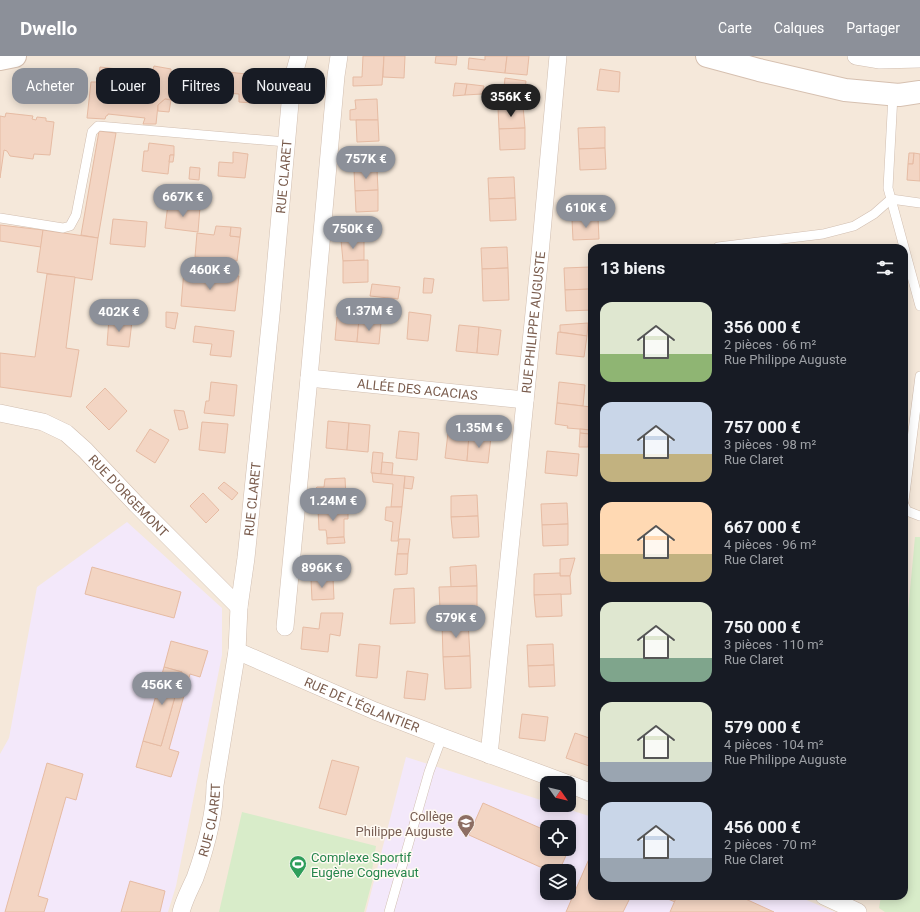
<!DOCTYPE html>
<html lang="fr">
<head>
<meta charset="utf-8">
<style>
  body { margin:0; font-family:Roboto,sans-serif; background:#20242c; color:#f1f3f6; height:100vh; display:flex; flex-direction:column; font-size:15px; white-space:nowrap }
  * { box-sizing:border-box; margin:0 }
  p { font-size:13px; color:#9ea1a6 }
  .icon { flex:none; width:22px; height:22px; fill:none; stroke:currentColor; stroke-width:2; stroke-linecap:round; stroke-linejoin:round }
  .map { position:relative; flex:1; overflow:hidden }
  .panel { position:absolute; left:588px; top:188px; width:320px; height:656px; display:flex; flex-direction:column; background:#171b24; border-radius:12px; box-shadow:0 2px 10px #0003 }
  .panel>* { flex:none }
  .top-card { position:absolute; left:12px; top:12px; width:380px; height:36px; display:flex; gap:8px }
  .needle { width:26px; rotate:124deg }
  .fabs { position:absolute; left:540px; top:720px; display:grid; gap:8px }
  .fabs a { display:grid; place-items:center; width:36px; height:36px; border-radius:8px; background:#171b24; box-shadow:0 2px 10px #0003; font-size:20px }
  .price { position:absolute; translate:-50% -34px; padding:0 9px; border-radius:14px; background:#8c9099; color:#fff; font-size:13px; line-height:26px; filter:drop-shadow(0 1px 2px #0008) }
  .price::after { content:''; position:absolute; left:50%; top:24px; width:12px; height:9px; margin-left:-6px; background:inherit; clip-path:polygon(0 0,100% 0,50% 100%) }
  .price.selected { background:#222; color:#fff }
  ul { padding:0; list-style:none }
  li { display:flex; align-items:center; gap:12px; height:100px; padding:0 12px }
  li span { display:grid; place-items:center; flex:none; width:112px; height:80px; border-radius:12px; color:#555 }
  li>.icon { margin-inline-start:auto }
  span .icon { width:48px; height:48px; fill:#fffc; stroke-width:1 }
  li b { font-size:17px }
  h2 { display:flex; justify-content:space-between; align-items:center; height:48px; padding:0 12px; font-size:17px }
  .chip { padding:0 14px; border-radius:12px; background:#171b24; box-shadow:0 2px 10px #0003; font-size:14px; line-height:36px }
  .chip.selected { background:#8c9099; color:#fff }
  header { display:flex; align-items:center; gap:24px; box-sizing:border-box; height:56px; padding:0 20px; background:#8c9099; color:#fff }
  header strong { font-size:19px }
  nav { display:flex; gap:22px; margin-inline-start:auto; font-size:14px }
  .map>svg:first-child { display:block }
</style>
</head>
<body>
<header>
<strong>Dwello</strong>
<nav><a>Carte</a><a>Calques</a><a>Partager</a></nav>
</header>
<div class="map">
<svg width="920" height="856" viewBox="0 0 920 856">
  <rect width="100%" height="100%" fill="#fdf6ec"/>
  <path fill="#f5e8da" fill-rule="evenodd" d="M0 0H920V856H0ZM592 192H904V840H592ZM547 727H569V749H547ZM547 771H569V793H547ZM547 815H569V837H547Z"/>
  <g fill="#f3e8fa" fill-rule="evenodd">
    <path d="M127 466 222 552V599L176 830 168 856H0V698L9 682 37 531Z"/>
    <path d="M406 701 547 746V749H555L592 761V840H797L835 856H366ZM547 771H569V793H547ZM547 815H569V837H547Z"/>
  </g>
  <g fill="#d8ecc9">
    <path d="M915 481H920V856H885L879 852 881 840H904V598Z"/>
    <path d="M242 756 376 790 372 814 375 815 364 856H219Z"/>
  </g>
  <g fill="#f3d5c3" stroke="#e6bba3">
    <path d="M363 0H384L382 29 353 30V21H362Z"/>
    <path d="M384 0H405L404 22 383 21Z"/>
    <path d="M436 0H457L456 9 435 7Z"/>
    <path d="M485 0H507L505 17 468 13 469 2 485 4Z"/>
    <path d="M507 0H529L527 19 505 17Z"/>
    <path d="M154 10 171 13V19L178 20 176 44 165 43 158 49 156 68H143L145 62 108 58V59L106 60 105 63 87 62 91 26H98L100 11 152 17Z"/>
    <path d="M600 13 620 16 619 36 597 34Z"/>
    <path d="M218 15 256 19 253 47 239 46V38L216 36Z"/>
    <path d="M178 16 188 17 186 34 177 33Z"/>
    <path d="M505 22 526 25 525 34 504 32Z"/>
    <path d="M455 27 467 28 465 39 453 40Z"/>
    <path d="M467 28 484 30 482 38 465 39Z"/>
    <path d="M165 43 171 44 169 56 158 55V49Z"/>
    <path d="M377 43 378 64H350V54L356 53 355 44Z"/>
    <path d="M523 50 525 72 499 73 498 52Z"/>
    <path d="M6 57 33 60 32 63 36 64 37 61 46 62V65L54 66 50 99 34 98 33 103 10 100 7 95 4 94 0 122V60L5 61Z"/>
    <path d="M356 64H378L379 85 357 86Z"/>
    <path d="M605 71V92L579 93 578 72Z"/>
    <path d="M525 72V93L500 94 499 73Z"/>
    <path d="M99 75 116 77 98 182 81 179Z"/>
    <path d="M149 87 174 90V99H170L168 118 142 115 144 95H148Z"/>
    <path d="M605 92 606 113 580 114 579 93Z"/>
    <path d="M233 96 248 98 245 122 218 120 219 106 233 107Z"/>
    <path d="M909 97H914L913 108H908Z"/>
    <path d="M914 97 920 98V125L907 124 908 108H913Z"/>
    <path d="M170 99H174L173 106H169Z"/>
    <path d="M190 111 200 112 199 124 189 123Z"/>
    <path d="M377 113 378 134 355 135 354 114Z"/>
    <path d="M514 121 515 142 489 143 488 122Z"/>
    <path d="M378 134V155L356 156 355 135Z"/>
    <path d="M597 141 598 162 572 163 571 142Z"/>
    <path d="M515 142 516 164 490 165 489 143Z"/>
    <path d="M168 148 200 151 198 176 165 172Z"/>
    <path d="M598 162 599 183 573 184 572 163Z"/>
    <path d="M113 163 147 166 145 191 110 188Z"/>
    <path d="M0 169 43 174 41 191 0 185Z"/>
    <path d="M216 170 231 171 230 180 240 181 237 205 195 201 197 177 214 179Z"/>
    <path d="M231 171 241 172 240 181 230 180Z"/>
    <path d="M43 174 98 182 92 224 37 216Z"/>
    <path d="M341 184H364V204L343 205Z"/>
    <path d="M507 191 508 212 482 213 481 192Z"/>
    <path d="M368 204V226L343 227V205Z"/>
    <path d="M590 211 591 233 565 234 564 212Z"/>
    <path d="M508 212 509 244 483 245 482 213Z"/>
    <path d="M184 214 239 220 235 255 181 250Z"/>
    <path d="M47 218 75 221 66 292 79 294 71 341 0 331V297L35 301Z"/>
    <path d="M424 222 434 223 432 237H423Z"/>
    <path d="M372 228 400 231 398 243 370 240Z"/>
    <path d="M591 233 592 254 566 255 565 234Z"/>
    <path d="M166 256 178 257 175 273 166 271Z"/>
    <path d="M409 256 431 259 428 285 407 283Z"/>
    <path d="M337 261 359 263 357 286 335 284Z"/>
    <path d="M109 262 132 265 129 291 107 289Z"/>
    <path d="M359 263 381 266 379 288 357 286Z"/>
    <path d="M588 267 587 280 560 276V269Z"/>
    <path d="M459 269 479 271 477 297 456 295Z"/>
    <path d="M195 270 234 275 231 301 210 299 212 288 193 286Z"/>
    <path d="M479 271 501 274 498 299 477 297Z"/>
    <path d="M558 276 587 280 584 301 556 298Z"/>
    <path d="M211 326 237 329 234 360 204 357 206 345H209Z"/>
    <path d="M559 326 585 329 583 350 557 347Z"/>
    <path d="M105 332 127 355 109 374 86 351Z"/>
    <path d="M557 347 591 351 590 361H592V374L567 372 568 370 555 368Z"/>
    <path d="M174 354 184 355 188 372 179 374Z"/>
    <path d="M328 365 349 367 347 394 326 392Z"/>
    <path d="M202 366 228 368 225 397 199 394Z"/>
    <path d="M349 367 370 369 368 396 347 394Z"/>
    <path d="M150 373 169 384 155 407 136 395Z"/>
    <path d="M580 373 590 374 589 378 580 377Z"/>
    <path d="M399 375 419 377 417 404 396 402Z"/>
    <path d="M448 377 469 379 467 405 445 402Z"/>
    <path d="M580 377 589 378 588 391H579Z"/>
    <path d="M469 379 491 381 488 407 467 405Z"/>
    <path d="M547 395 579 398 577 420 545 417Z"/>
    <path d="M373 396 383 397 381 418 371 417Z"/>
    <path d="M382 406 393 407 392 419 381 418Z"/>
    <path d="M372 417 405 420 402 451H391L393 428 373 426Z"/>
    <path d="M405 420 414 421 412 433 404 432Z"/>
    <path d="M345 422 346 441 341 442V452L318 453V444H314L315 433 317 431H324L325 423Z"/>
    <path d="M224 426 238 437 232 444 218 432Z"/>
    <path d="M203 437 219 454 206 467 190 450Z"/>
    <path d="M477 439 478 460 451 461V440Z"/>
    <path d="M567 447 568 468 542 469 541 448Z"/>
    <path d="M386 451H402L398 485H391L393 466 385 464Z"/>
    <path d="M348 452V463H344V481L327 482 326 474H319L318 453Z"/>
    <path d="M478 460 479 481 453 482 451 461Z"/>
    <path d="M568 468V489L543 490 542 469Z"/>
    <path d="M344 481 345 487 327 488V482Z"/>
    <path d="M399 483H410L408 498H397Z"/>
    <path d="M397 498H408L407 518 395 519Z"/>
    <path d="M332 501 333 522 311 523 310 502Z"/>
    <path d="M575 502 570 520H560V503Z"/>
    <path d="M476 509 477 530 451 531 450 511Z"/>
    <path d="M92 511 181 536 174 562 85 538Z"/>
    <path d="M560 517V520H570L571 538 534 539V518Z"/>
    <path d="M333 522 334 543 312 544 311 523Z"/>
    <path d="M477 530V551L440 553 439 531Z"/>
    <path d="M414 532 415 567 390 568 394 533Z"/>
    <path d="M561 538 562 560 536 561 534 539Z"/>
    <path d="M321 557H343L340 580 330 578 328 596 301 593 303 571 319 573Z"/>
    <path d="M468 565 470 600 443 601 442 566Z"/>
    <path d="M171 585 208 595 200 621 190 618 169 693 179 696 171 721 136 711 143 685 161 690 182 616 164 611Z"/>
    <path d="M359 588 380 590 377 622 356 620Z"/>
    <path d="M553 588 554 609 528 610 527 589Z"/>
    <path d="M470 600 471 632 445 633 443 601Z"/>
    <path d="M554 609 555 630 529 631 528 610Z"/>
    <path d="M164 611 182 616 161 690 143 685Z"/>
    <path d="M407 615 428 618 425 644 404 642Z"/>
    <path d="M522 658 548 661 545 685 519 682Z"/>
    <path d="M575 677 592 683V711L566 702Z"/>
    <path d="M332 704 359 711 346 759 319 752Z"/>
    <path d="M47 707 83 718 76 744 66 741 38 840 48 843 44 856H5Z"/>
    <path d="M483 747 547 775V793H569L559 815H549L469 779Z"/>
    <path d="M592 796V840H631L623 856H566Z"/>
    <path d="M130 825 165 835 160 856H121Z"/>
    <path d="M661 840H677L675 846Z"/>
    <path d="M677 840H739L774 856H670Z"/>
  </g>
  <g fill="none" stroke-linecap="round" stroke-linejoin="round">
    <defs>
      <g id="service">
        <path d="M893 39 888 132 920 250"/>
        <path d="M891 143 920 147"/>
        <path d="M0 162 63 172 70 170 76 159 92 76 98 70 286 86"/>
        <path d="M718 191 823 178 854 170 874 158 891 143"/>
        <path d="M904 445 920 320"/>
        <path d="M904 449 907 455 920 460"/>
        <path d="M389 856 429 716 442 681"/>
      </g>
      <g id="minor">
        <path d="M856 0 880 4 920 3"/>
        <path id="s1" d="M309 322 525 344"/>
        <path id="s2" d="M0 357 43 366 66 377 85 394 136 448 239 551"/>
        <path d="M285 571 309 322 336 20 339 0"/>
        <path id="s3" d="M237 595 375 655 442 681 566 727"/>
        <path id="s4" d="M489 699 540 198 558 0"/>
        <path d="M569 728 592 737"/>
        <path d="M824 840 858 856"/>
        <path id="s5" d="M181 856C184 844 190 833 195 822 205 794 215 759 215 729L237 595 239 551 246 502 271 259 292 25 299 0"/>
      </g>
      <g id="secondary">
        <path d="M707 0 759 14 845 34 899 39 920 36"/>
        <path d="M0 3 15 0"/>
      </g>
    </defs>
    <use href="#service" stroke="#d1beb0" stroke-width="10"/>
    <use href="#minor" stroke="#d1beb0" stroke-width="18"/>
    <use href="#secondary" stroke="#d6c0b0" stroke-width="24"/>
    <use href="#service" stroke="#fff" stroke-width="9"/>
    <use href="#minor" stroke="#fff" stroke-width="17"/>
    <use href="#secondary" stroke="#fff" stroke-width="22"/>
  </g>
  <defs>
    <symbol id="school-pin" viewBox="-11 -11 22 30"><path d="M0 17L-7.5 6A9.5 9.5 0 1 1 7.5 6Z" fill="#8d6e63" stroke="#fffaf3"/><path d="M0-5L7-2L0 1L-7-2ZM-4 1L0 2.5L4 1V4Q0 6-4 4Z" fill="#fff"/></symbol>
    <symbol id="stadium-pin" viewBox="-11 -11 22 30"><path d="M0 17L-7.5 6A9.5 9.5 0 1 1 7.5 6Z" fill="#2e9e5b" stroke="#fffaf3"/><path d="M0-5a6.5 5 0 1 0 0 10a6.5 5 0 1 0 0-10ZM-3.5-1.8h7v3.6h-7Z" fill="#fff"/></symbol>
  </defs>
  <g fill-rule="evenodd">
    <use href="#school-pin" x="456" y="757" width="20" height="27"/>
    <use href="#stadium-pin" x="288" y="798" width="20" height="27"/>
  </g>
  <g text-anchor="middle" stroke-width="3" stroke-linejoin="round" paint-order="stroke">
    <g font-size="13" fill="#7a5c4d" stroke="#fffaf3">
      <text dy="5" stroke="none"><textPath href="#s5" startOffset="745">RUE CLARET</textPath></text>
      <text dy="5" stroke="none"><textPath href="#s4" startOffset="435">RUE PHILIPPE AUGUSTE</textPath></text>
      <text dy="5" stroke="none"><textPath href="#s1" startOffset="109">ALLÉE DES ACACIAS</textPath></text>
      <text dy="5" stroke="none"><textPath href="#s2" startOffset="158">RUE D'ORGEMONT</textPath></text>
      <text dy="5" stroke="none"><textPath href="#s5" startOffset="421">RUE CLARET</textPath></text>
      <text dy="5" stroke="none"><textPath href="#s3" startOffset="136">RUE DE L'ÉGLANTIER</textPath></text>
      <text dy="5" stroke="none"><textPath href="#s5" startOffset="97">RUE CLARET</textPath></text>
    </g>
    <g font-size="13" fill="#785e54" stroke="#fffaf3" text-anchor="end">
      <text x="453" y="765">Collège<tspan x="453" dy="15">Philippe Auguste</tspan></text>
    </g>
    <g font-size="13" fill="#27864d" stroke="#fffaf3" text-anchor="start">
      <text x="311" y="806">Complexe Sportif<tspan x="311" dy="15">Eugène Cognevaut</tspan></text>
    </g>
  </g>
</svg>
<div class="fabs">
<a><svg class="needle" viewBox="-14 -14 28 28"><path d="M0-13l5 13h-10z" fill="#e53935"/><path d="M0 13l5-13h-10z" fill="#9ea1a6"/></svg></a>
<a><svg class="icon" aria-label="locate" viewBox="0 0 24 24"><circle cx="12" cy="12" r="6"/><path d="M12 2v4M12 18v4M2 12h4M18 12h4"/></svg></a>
<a><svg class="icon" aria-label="layers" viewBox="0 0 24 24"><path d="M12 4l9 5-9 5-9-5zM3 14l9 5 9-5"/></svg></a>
</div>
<b class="price selected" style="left:511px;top:62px">356K €</b>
<b class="price" style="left:366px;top:124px">757K €</b>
<b class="price" style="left:183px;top:162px">667K €</b>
<b class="price" style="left:586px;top:173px">610K €</b>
<b class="price" style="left:353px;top:194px">750K €</b>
<b class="price" style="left:210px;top:235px">460K €</b>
<b class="price" style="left:369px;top:276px">1.37M €</b>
<b class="price" style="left:119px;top:277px">402K €</b>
<b class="price" style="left:479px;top:393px">1.35M €</b>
<b class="price" style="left:333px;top:466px">1.24M €</b>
<b class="price" style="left:322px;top:533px">896K €</b>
<b class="price" style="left:456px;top:583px">579K €</b>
<b class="price" style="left:162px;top:650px">456K €</b>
<div class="top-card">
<a class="chip selected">Acheter</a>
<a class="chip">Louer</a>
<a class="chip">Filtres</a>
<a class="chip">Nouveau</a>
</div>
<section class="panel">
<h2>13 biens<svg class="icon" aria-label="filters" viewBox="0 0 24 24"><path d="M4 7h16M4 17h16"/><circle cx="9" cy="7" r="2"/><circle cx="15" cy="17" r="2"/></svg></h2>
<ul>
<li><span style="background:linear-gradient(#dfe7d0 65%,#8fb573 0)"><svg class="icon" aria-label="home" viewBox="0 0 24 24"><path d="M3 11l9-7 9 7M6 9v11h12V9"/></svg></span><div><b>356 000 €</b><p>2 pièces · 66 m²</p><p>Rue Philippe Auguste</p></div></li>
<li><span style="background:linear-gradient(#c9d6e8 65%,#c2b280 0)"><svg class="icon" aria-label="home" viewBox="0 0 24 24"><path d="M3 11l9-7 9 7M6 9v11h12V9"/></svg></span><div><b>757 000 €</b><p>3 pièces · 98 m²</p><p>Rue Claret</p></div></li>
<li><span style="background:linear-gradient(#ffd9b3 65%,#c2b280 0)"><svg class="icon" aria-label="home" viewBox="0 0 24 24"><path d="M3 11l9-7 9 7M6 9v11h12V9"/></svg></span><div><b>667 000 €</b><p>4 pièces · 96 m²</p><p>Rue Claret</p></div></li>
<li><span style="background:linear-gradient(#dfe7d0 70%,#7fa58c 0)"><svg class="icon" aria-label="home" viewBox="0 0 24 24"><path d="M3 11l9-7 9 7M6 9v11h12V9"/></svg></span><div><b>750 000 €</b><p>3 pièces · 110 m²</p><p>Rue Claret</p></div></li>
<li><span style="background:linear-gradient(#dfe7d0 75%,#9aa5b1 0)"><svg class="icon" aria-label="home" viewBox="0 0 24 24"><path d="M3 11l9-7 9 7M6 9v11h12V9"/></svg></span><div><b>579 000 €</b><p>4 pièces · 104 m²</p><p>Rue Philippe Auguste</p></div></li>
<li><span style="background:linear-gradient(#c9d6e8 70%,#9aa5b1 0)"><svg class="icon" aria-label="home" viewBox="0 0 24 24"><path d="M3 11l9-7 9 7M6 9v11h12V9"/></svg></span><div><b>456 000 €</b><p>2 pièces · 70 m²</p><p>Rue Claret</p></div></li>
</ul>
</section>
</div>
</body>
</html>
